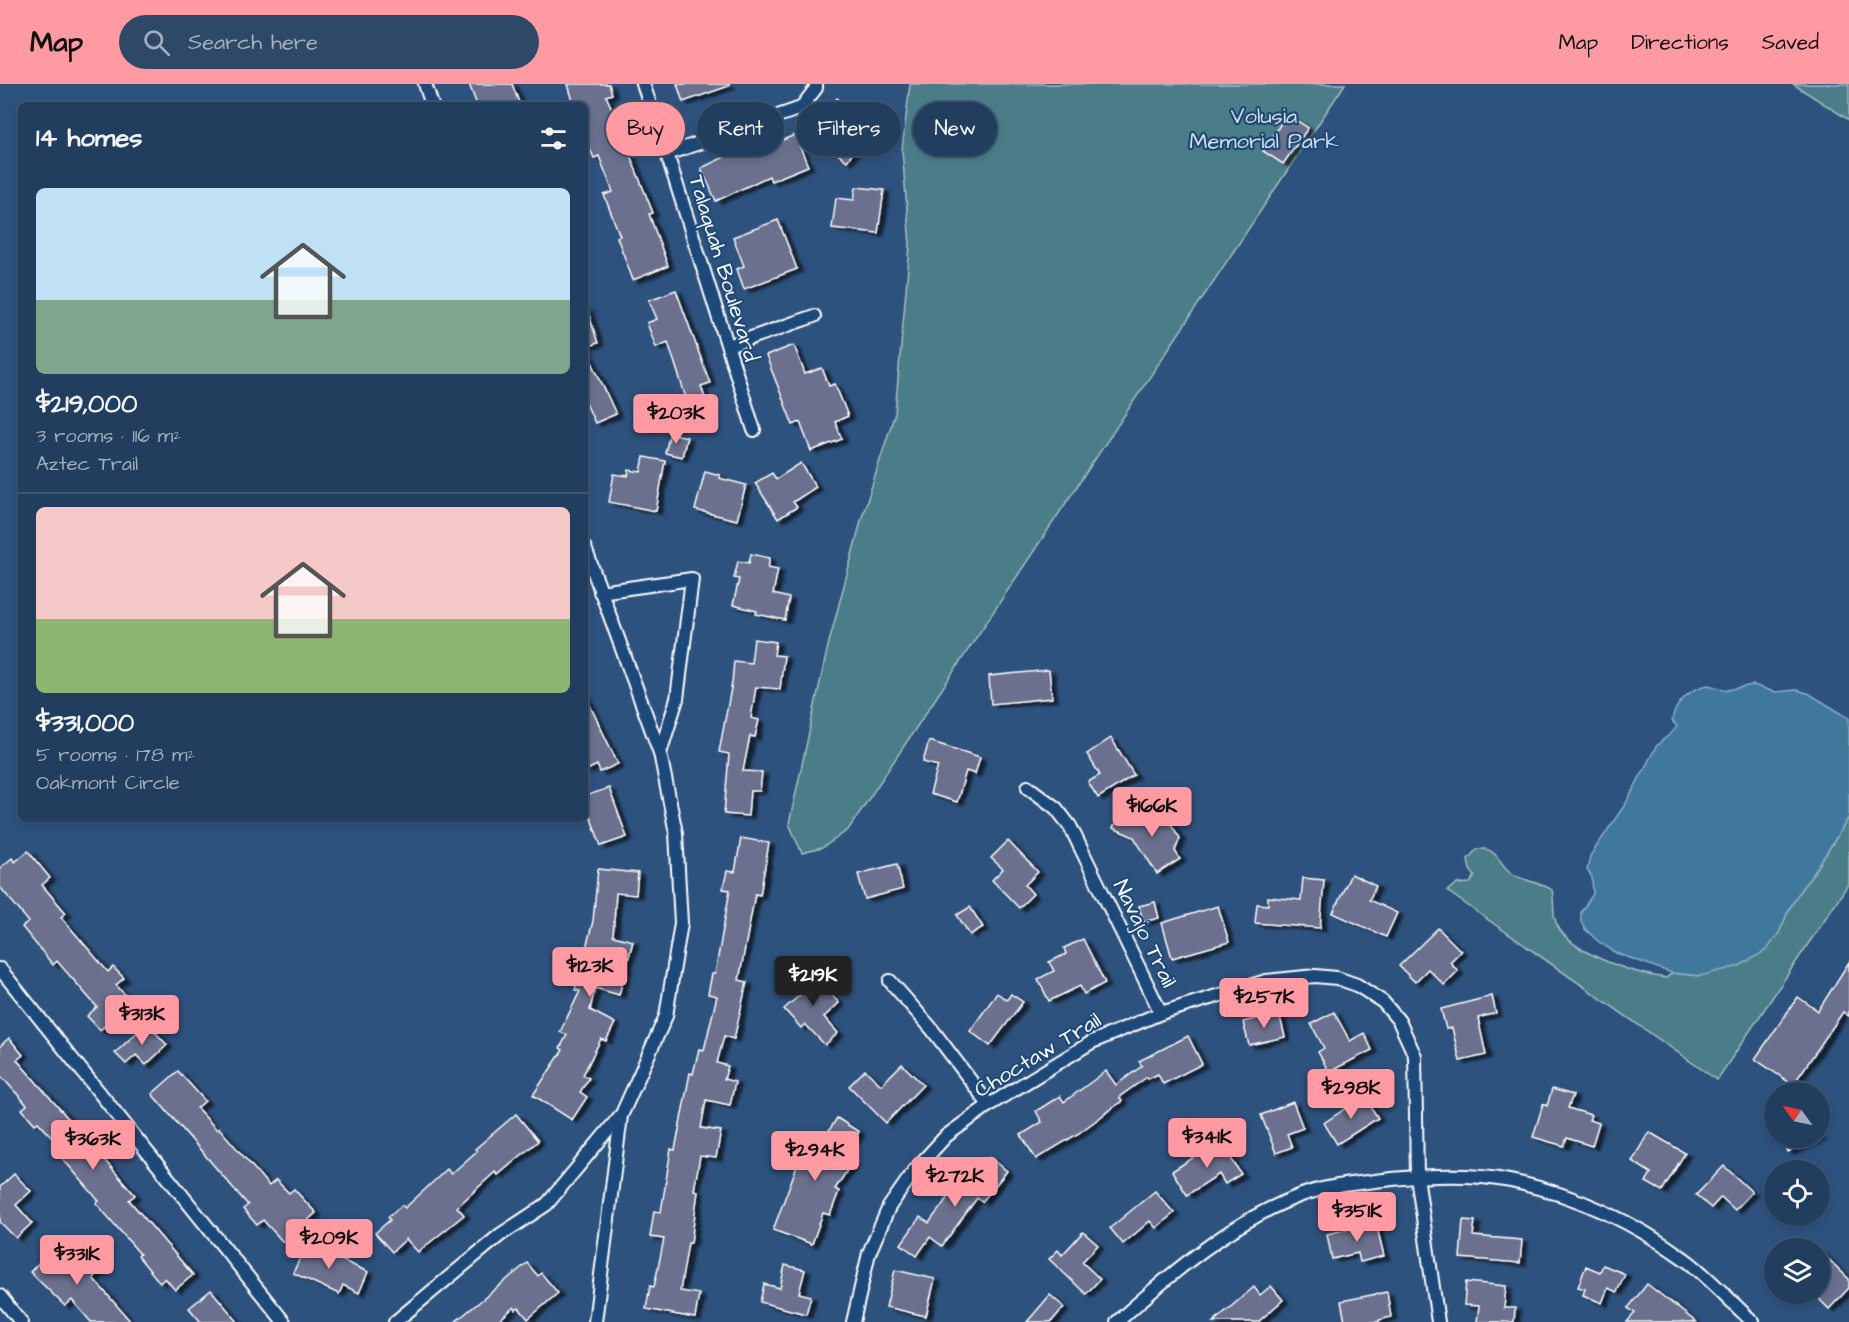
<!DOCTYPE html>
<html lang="en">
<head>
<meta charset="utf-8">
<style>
  body { margin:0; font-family:"Architects Daughter",sans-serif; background:#2e4967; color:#f1f3f6; height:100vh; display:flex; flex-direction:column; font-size:22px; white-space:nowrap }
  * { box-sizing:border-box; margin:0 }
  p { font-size:20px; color:#a2aebc }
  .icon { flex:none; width:33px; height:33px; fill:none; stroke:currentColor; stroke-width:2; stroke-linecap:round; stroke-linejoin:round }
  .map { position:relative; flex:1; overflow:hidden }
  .side { position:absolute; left:18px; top:18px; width:570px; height:720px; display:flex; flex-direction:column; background:#223e5e; border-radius:9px; box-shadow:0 3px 9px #0003,0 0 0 2px #3f5773 }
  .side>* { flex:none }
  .top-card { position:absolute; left:606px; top:18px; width:570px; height:54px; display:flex; gap:12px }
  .needle { width:39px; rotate:303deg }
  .buttons { position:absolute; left:1764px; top:998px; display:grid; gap:12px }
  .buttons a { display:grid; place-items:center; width:66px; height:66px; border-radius:50%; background:#223e5e; box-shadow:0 3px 9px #0003,0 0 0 2px #3f5773; font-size:30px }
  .price { position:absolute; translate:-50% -51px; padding:0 14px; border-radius:6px; background:#ff9aa2; color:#111; font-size:20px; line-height:39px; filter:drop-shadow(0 2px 3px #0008) }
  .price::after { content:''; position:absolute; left:50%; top:36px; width:18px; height:14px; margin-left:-9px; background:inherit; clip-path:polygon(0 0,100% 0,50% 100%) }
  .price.selected { background:#222; color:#fff }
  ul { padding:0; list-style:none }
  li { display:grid; align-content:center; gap:12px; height:318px; padding:0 18px }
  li+li { border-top:2px solid #3f5773 }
  li span { display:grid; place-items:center; height:186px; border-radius:9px; color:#555 }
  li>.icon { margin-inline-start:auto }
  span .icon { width:108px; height:108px; fill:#fffc; stroke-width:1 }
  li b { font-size:26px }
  h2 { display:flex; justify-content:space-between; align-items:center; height:72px; padding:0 18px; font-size:26px }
  .pill { padding:0 21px; border-radius:27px; background:#223e5e; box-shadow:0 3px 9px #0003,0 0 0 2px #3f5773; font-size:21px; line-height:54px }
  .pill.selected { background:#ff9aa2; color:#111 }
  header { display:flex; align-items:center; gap:36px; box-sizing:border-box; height:84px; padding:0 30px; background:#ff9aa2; color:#111 }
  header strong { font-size:28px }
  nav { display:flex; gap:33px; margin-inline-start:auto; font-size:21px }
  .search { width:420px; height:54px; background:#2e4967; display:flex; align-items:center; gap:15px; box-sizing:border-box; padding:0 21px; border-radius:33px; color:#a2aebc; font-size:22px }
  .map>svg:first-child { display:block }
</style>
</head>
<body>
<header>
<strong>Map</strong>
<div class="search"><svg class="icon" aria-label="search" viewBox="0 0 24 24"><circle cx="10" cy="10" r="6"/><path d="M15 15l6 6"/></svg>Search here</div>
<nav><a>Map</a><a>Directions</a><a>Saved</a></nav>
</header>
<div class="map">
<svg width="1849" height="1238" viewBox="0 0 1849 1238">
  <defs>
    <filter id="shadow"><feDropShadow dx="5.5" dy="3" stdDeviation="1.5" flood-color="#0009"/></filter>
  </defs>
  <rect width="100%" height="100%" fill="#2e527e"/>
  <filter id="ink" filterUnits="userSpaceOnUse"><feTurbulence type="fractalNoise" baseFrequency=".0167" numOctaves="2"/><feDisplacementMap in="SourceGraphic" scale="12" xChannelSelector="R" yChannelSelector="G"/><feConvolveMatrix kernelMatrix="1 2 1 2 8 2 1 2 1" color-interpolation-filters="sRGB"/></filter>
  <g filter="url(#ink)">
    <g fill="#4c7d88" stroke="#a6bec4" stroke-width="1.5">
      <path d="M910 0H1345L848 746 822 764 802 769 789 740 828 562 862 433 895 329 910 161 902 66Z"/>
      <path d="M1793 0H1849V36Z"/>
      <path d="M1849 733V799L1717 996 1447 807 1457 800 1470 799 1475 792 1470 786 1468 775 1477 765C1498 763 1497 778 1511 789 1524 798 1539 797 1552 806 1555 819 1551 834 1560 846 1578 872 1636 890 1666 894L1672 889 1700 892 1779 849 1789 825 1801 805 1814 789Z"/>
    </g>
    <path fill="#40789c" stroke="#8caec4" stroke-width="1.5" d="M1708 601 1727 606 1753 601 1775 608 1796 606 1808 609 1849 634V733L1814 789 1801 805 1789 825 1779 849 1767 866 1739 882 1700 892 1672 889 1616 869 1599 858 1585 845 1581 837V828L1593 810 1592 793 1587 786 1590 772 1626 719 1656 663C1662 654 1672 652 1677 642L1672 637C1675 618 1691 604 1708 601Z"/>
    <g fill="#6a708d" stroke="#fff" stroke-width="1.5" filter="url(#shadow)">
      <path d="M469 0H512L520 21H477Z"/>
      <path d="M568 0H609L612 10 606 12 631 65 628 66 653 129 649 130 668 182 633 196 617 153 620 152 604 111 613 108 599 72 594 74 585 54V21H574Z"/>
      <path d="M677 0H729V2L683 18Z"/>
      <path d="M837 14 874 41 847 77 811 50Z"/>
      <path d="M1287 30 1308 44 1283 80 1263 67Z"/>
      <path d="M795 51 808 82 771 97 769 92 716 117 701 84 744 64 745 65 771 54 773 60Z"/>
      <path d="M856 103 884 106 878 149 832 144 836 114 854 116Z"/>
      <path d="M778 136 797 185 744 205 737 185 744 182 733 153Z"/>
      <path d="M676 206 710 299 701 302 705 314 688 320 668 258 656 263 647 239 657 235 649 216Z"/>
      <path d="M587 225 598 259 585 263 616 330 595 339 585 317V226Z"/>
      <path d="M794 261 805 290 822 284 829 302 835 300 848 332 835 338 842 355 811 367 800 338 793 341 766 272Z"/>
      <path d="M670 349 687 353 682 373 665 369Z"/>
      <path d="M644 373 665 377 656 427 609 418 614 390 628 392 629 386 641 388Z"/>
      <path d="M801 379 816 403 793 418 797 423 778 435 755 399 772 389 776 395Z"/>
      <path d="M705 387 720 391 719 394 746 401 737 436 695 426Z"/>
      <path d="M751 470 770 474 768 483 778 485 773 510 789 514 785 536 756 530 757 527 733 521 739 495 734 494 738 477 749 479Z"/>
      <path d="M754 555 776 558 774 571 784 572 780 605 756 603 751 634 759 636 755 653 750 652 743 687 762 688 760 707H750L748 732 724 730 729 670 719 668 732 599 734 577 751 579Z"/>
      <path d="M1049 586 1052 614 991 620 989 592Z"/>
      <path d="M585 611 618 680 600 688 597 681 585 687Z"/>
      <path d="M1111 654 1134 691 1098 714 1088 698 1100 691 1087 670Z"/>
      <path d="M929 657 980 673 975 690 966 687 957 718 930 710 938 682 923 678Z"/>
      <path d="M609 704 627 753 601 762 585 718V712Z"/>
      <path d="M1122 725 1146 736 1157 728 1162 736 1171 740 1180 754 1175 767 1180 775 1157 790 1134 753 1113 744Z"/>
      <path d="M741 754 769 759 760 811 755 810 739 896 747 898 734 955 724 952 717 979 728 982 724 995 735 998 730 1021 706 1016 701 1044 721 1047 716 1074 700 1072 694 1106 698 1107 691 1159H688L680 1207 699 1210 695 1234 646 1225 650 1202 654 1203 664 1155 650 1153 654 1127 661 1128 671 1065 675 1066 690 989 693 990 699 965 704 966 717 912 708 910 712 890H715L730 806 723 805 727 787 735 788Z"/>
      <path d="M1008 757 1038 788 1025 801 1033 810 1019 824 992 796 1003 785 991 774Z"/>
      <path d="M28 767 50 794 42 801 66 829 61 833 108 888 113 883 124 894 116 901 132 918 100 946 87 932 97 923 57 877 53 881 22 843 29 838 0 803V784L12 774 15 778Z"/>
      <path d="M897 780 903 805 865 815 858 790Z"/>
      <path d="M598 785 638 789 636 811 616 809 613 852 633 857 619 911 595 904 590 926 615 939 606 957 601 955 583 991 589 994 580 1008 587 1013 572 1036 533 1011 563 966 560 964 567 951 560 948 580 907 575 906 593 837Z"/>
      <path d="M1351 790 1376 802 1369 816 1397 829 1386 853 1333 829Z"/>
      <path d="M1303 794 1324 796 1320 844 1255 839 1257 820 1268 821V813L1301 816Z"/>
      <path d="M1155 818 1159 834 1143 838 1139 822Z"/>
      <path d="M1218 822 1229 858 1172 874 1162 839Z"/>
      <path d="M970 823 983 843 970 851 957 831Z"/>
      <path d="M1438 844 1461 867 1450 878 1458 887 1444 901 1428 885 1415 898 1399 882Z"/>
      <path d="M1083 855 1105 899 1084 910 1080 902 1049 917 1038 895 1054 887 1049 878 1066 870 1064 864Z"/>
      <path d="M1849 878V932L1843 928 1793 1001 1755 975 1798 913 1818 927Z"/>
      <path d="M810 886 839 919 824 933 838 949 825 961 805 940 801 944 784 925 801 910 793 902Z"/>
      <path d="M997 909 1007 916 1011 910 1023 918 990 962 970 947Z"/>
      <path d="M1492 912 1496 929 1478 934 1486 971 1460 977 1452 944 1446 945 1441 925Z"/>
      <path d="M1334 928 1350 957 1364 949 1372 966 1329 988 1318 968 1324 964 1311 940Z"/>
      <path d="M1279 929 1285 953 1249 961 1243 938Z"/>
      <path d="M147 939 167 961 146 981 136 971 126 980 115 969Z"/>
      <path d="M1188 952 1202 980 1163 1000 1158 990 1148 995 1147 993 1119 1013 1122 1017 1079 1049 1036 1075 1021 1051 1042 1038 1036 1027 1060 1012 1064 1018 1106 987 1116 1001 1142 982 1139 977Z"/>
      <path d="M9 954 23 971 17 976 135 1111 129 1116 193 1191 175 1206 165 1194 160 1199 138 1172 140 1170 96 1119 99 1117 57 1068 62 1064 38 1038 35 1040 22 1025 27 1021 0 991V962Z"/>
      <path d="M902 980 923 1001 886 1039 849 1002 865 986 881 1001Z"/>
      <path d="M178 987 205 1017 197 1024 217 1046 219 1044 269 1102 276 1096 289 1109 294 1105 316 1129 283 1158 263 1136 257 1141 243 1125 248 1121 152 1010Z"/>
      <path d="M1552 1005 1573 1011 1568 1024 1591 1031 1589 1036 1599 1039 1592 1062 1567 1054 1564 1062 1533 1053 1543 1020 1547 1022Z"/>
      <path d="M1364 1012 1378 1034 1337 1060 1324 1039Z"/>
      <path d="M1293 1018 1303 1044 1287 1050 1292 1063 1276 1069 1261 1031Z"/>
      <path d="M516 1030 538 1057 498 1091 495 1088 457 1123 464 1131 418 1168 406 1155 392 1168 375 1149 390 1136 388 1133 402 1121 405 1124 447 1085 451 1090 477 1067 475 1065Z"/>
      <path d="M837 1034 859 1048 843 1073 852 1079 835 1105 839 1107 830 1131 823 1129 812 1160 773 1146 801 1071 794 1066 805 1048 821 1059Z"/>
      <path d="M1649 1048 1685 1069 1662 1107 1646 1098 1651 1089 1632 1077Z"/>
      <path d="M1782 1053H1821L1788 1068Z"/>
      <path d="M1220 1057 1241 1090 1225 1100 1219 1090 1187 1111 1172 1087Z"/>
      <path d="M990 1073 1007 1087 982 1118 977 1114 942 1162 930 1153 917 1172 901 1160 920 1133 929 1139 965 1090 972 1096Z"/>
      <path d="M1724 1082 1752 1108 1735 1126 1721 1113 1711 1124 1696 1111Z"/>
      <path d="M14 1090 31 1107 16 1121 32 1139 16 1154 0 1138V1103Z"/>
      <path d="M1155 1107 1174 1129 1156 1144 1150 1137 1123 1160 1110 1144Z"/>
      <path d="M1463 1136 1475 1137 1473 1152 1522 1156 1520 1179 1460 1174Z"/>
      <path d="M1376 1139 1384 1172 1360 1178 1358 1169 1332 1175 1327 1150Z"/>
      <path d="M1083 1148 1098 1161 1082 1178 1100 1195 1086 1210 1049 1175 1058 1166 1062 1171Z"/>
      <path d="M309 1155 328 1164 326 1169 368 1188 359 1209 343 1201 339 1210 293 1189Z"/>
      <path d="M58 1159 78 1179 83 1174 98 1188 93 1194 131 1238H91L72 1216 65 1222 30 1188Z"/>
      <path d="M1820 1167 1849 1195V1204L1829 1225 1820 1216Z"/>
      <path d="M527 1179 538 1192 541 1189 558 1209 528 1235 519 1224 516 1226 514 1223 497 1238H455Z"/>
      <path d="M785 1181 805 1186 799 1209 811 1212 806 1230 760 1218 764 1200 780 1204Z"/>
      <path d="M1603 1181 1625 1190 1617 1208 1608 1204 1602 1219 1583 1211 1585 1205 1578 1203 1586 1182 1600 1188Z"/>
      <path d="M895 1186 935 1195 926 1232 886 1223Z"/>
      <path d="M1466 1198 1506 1202 1504 1224H1515L1514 1238H1477L1479 1222 1464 1221Z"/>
      <path d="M1647 1200 1696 1238H1627L1635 1229 1628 1224Z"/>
      <path d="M1271 1202 1283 1216 1258 1238H1213L1254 1203 1260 1211Z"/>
      <path d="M211 1206 238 1238H201L189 1224Z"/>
      <path d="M1387 1208 1391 1233 1379 1236V1238H1345L1341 1217Z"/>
      <path d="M1050 1211 1064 1223 1051 1238H1027Z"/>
    </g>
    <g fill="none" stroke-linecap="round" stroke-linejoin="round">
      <defs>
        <g id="minor">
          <path d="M425 0 432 21"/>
          <path d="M643 0 667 70 754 346"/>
          <path d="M667 70 801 24 816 4V0"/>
          <path d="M728 262 814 232"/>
          <path d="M585 464 660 669 676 749 681 839 666 932 621 1032 595 1238"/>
          <path d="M600 508 692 495 677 615 660 669"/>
          <path d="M1028 703 1056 724 1070 742 1161 929"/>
          <path d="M0 885 284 1238"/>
          <path d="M890 897 931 944 989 1021"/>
          <path d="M0 1212 21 1238"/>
          <path d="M395 1238 500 1151 547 1120 620 1032"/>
          <path d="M853 1238 869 1169 889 1123 914 1087 946 1052 989 1021 1092 958 1161 929 1266 897 1315 892 1337 894 1357 901 1383 918 1399 937 1415 972 1417 1092 1438 1238"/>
          <path d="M1117 1238C1169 1191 1232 1137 1299 1112 1328 1101 1362 1099 1392 1095 1430 1091 1472 1089 1510 1097 1573 1110 1634 1138 1686 1176 1710 1194 1731 1218 1753 1238"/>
        </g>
      </defs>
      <use href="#minor" stroke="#fff" stroke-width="16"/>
      <use href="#minor" stroke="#1f4a7a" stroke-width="12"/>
    </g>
  </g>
  <g text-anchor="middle" stroke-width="4.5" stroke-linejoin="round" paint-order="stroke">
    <g font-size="22" fill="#d2dee1" stroke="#1f4a7a">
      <text x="1264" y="39">Volusia<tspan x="1264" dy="25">Memorial Park</tspan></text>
    </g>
    <g font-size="22" fill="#fff" stroke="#1f4a7a">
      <text transform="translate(725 184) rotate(73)" y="8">Talaquah Boulevard</text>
      <text transform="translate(1146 849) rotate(64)" y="8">Navajo Trail</text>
      <text transform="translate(1037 970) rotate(-31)" y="8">Choctaw Trail</text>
    </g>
  </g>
</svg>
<div class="buttons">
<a><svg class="needle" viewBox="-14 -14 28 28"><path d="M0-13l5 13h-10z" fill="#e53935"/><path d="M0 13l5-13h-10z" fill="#a2aebc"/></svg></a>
<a><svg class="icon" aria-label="locate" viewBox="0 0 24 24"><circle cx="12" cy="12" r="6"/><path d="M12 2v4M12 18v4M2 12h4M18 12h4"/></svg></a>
<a><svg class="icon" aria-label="layers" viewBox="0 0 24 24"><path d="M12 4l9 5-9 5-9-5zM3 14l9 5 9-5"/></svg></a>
</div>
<b class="price" style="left:676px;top:361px">$203K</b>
<b class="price" style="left:1152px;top:754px">$166K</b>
<b class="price" style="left:590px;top:914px">$123K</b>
<b class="price selected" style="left:813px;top:923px">$219K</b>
<b class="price" style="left:1264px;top:945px">$257K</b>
<b class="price" style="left:142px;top:962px">$313K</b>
<b class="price" style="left:1351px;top:1036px">$298K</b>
<b class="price" style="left:1207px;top:1085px">$341K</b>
<b class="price" style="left:93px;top:1087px">$363K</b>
<b class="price" style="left:815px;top:1098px">$294K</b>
<b class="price" style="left:955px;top:1124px">$272K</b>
<b class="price" style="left:1357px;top:1159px">$351K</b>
<b class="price" style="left:329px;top:1186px">$209K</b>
<b class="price" style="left:77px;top:1202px">$331K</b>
<div class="top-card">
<a class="pill selected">Buy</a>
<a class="pill">Rent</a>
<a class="pill">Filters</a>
<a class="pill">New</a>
</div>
<section class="side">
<h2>14 homes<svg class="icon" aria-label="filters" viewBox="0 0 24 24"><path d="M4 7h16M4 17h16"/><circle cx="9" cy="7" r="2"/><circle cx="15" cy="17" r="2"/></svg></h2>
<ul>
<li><span style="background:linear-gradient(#bfe0f5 60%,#7fa58c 0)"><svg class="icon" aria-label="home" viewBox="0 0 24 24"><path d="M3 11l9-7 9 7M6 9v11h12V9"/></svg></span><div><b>$219,000</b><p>3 rooms · 116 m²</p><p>Aztec Trail</p></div></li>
<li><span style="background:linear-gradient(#f6c9c9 60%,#8fb573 0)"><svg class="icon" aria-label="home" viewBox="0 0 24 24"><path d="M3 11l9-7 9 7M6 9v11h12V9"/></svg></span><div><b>$331,000</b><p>5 rooms · 178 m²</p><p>Oakmont Circle</p></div></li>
</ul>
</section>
</div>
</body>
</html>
